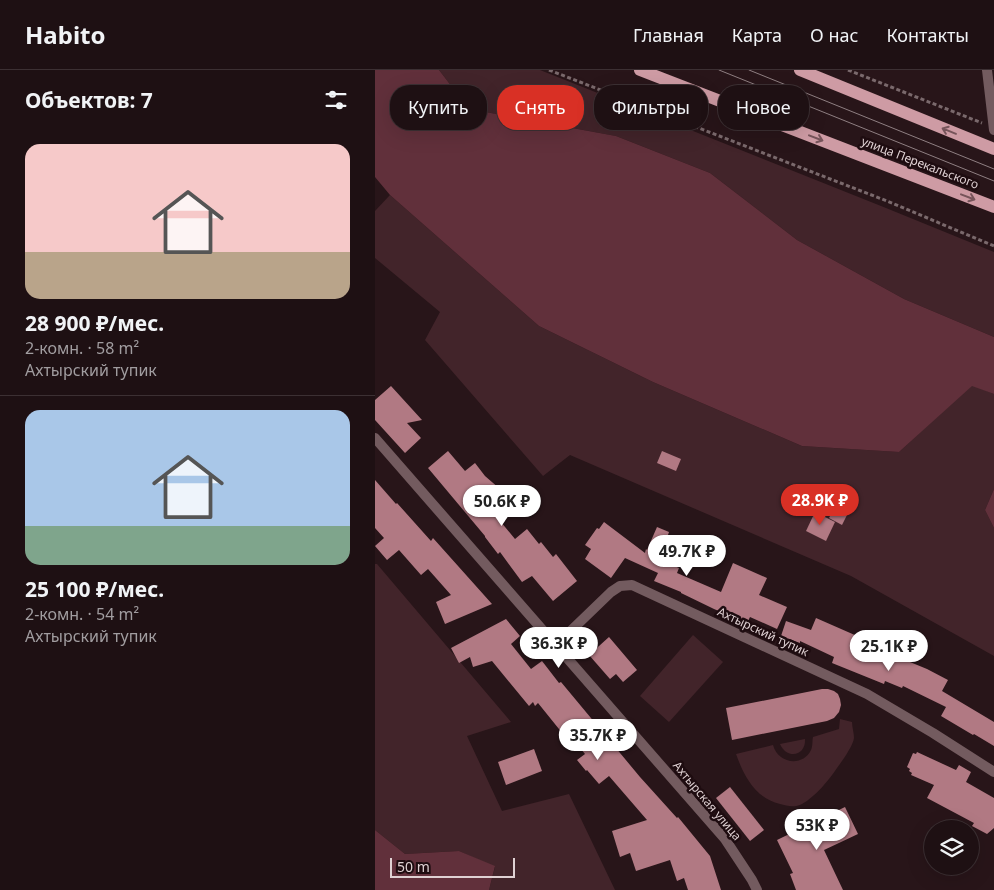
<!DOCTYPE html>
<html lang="ru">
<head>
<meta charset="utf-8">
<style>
  body { margin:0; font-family:"Noto Sans",sans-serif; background:#2b1e21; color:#f1f3f6; height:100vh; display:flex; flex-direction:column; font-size:19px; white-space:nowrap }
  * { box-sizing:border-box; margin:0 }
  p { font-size:16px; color:#a19da0 }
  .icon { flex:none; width:28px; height:28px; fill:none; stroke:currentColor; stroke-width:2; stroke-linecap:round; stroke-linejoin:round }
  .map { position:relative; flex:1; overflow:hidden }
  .drawer { display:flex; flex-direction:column; background:#1e1013; width:375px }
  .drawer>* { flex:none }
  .guide { position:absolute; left:15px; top:15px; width:475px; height:45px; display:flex; gap:10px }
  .tools { position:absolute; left:549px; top:750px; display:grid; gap:10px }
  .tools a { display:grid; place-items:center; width:55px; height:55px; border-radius:50%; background:#1e1013; box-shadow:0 5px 20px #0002,0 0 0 1px #3c3033; font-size:25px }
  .scale { position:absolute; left:15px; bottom:12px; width:125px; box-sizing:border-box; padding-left:5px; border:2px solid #dfd1d3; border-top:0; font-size:14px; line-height:18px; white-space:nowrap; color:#dfd1d3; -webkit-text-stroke:4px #1e0c10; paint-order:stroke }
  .price { position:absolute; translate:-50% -42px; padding:0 11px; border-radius:18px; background:#fff; color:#222; font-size:16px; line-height:32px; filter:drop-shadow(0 1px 2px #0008) }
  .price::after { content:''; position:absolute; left:50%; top:30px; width:15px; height:11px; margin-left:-8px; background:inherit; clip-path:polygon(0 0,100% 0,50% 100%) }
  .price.active { background:#d93025; color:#fff }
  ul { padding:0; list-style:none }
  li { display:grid; align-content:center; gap:10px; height:265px; padding:0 25px }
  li+li { border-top:1px solid #3c3033 }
  li span { display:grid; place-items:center; height:155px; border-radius:15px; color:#555 }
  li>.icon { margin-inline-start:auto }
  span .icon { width:90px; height:90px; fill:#fffc; stroke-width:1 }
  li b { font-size:21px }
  h2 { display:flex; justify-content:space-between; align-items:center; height:60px; padding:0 25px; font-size:21px }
  .chip { padding:0 18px; border-radius:20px; background:#1e1013; box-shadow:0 5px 20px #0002,0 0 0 1px #3c3033; font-size:18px; line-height:45px }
  .chip.active { background:#d93025; color:#fff }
  header { display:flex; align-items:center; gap:30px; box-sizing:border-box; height:70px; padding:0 25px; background:#1e1013; border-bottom:1px solid #3c3033 }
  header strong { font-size:24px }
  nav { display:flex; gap:28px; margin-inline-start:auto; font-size:18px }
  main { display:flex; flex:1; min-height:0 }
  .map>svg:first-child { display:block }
</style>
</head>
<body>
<header>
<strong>Habito</strong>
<nav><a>Главная</a><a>Карта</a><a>О нас</a><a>Контакты</a></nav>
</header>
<main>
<section class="drawer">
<h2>Объектов: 7<svg class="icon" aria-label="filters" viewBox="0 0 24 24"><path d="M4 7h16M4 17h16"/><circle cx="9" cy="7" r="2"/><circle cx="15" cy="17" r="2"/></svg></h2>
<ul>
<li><span style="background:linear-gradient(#f6c9c9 70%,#b9a48a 0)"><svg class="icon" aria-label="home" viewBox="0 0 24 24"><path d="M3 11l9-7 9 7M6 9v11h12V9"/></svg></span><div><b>28 900 ₽/мес.</b><p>2-комн. · 58 m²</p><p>Ахтырский тупик</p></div></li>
<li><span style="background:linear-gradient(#a9c7e8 75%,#7fa58c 0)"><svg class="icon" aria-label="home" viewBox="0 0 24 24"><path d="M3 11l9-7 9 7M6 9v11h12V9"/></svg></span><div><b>25 100 ₽/мес.</b><p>2-комн. · 54 m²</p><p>Ахтырский тупик</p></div></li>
</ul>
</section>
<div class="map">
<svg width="619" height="820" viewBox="0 0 619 820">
  <rect width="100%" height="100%" fill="#281519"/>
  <g fill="#42242a">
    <path d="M64 0H165L511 138 619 182V267L529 229 422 170 335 103 241 66 94 39Z"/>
    <path d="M15 125 164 256 278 312 427 376 524 382 597 315 619 324V419L610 440 619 458V586L476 506 195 385 168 406 50 270 65 242 0 188V141Z"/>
    <path d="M0 494H2L136 652 92 666 127 741 194 724 240 820H114L120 797 84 781 30 784 0 760Z"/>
    <path d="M318 565 348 592 294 652 265 626Z"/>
    <path d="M465 649 477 652C477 657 479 663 479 668 478 676 467 691 462 698 454 710 440 727 427 734 420 738 412 736 405 734 380 728 369 706 361 684L398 675C403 694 428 697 436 680 438 676 437 671 438 667L464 659Z"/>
    <path d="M430 669C431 686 412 690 405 674Z"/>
  </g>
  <g fill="#61303b">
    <path d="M0 0H64L94 39 241 66 335 103 422 170 529 229 619 267V324L597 316 524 382 427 376 278 312 164 256 15 125 0 107Z"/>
    <path d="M619 419V458L610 440Z"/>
    <path d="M0 760 30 784 84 781 120 796 114 820H0Z"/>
  </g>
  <g fill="#b17983">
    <path d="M16 316 47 350 32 353 46 368 30 383 0 350V330Z"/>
    <path d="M73 381 90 401 100 393 110 406 125 419 111 434 140 469 152 459 164 474 166 472 178 487 181 484 202 511 178 531 157 506 147 512 125 482 123 484 110 467V466L53 398Z"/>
    <path d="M287 381 306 389 301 401 282 393Z"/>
    <path d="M0 410 21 434 22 433 56 471 58 468 117 534 70 554 61 532 76 525 53 499 46 505 24 480 12 490 0 476 9 468 0 458Z"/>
    <path d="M463 430 476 437 467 455 454 448Z"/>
    <path d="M440 442 460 452 451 471 431 461Z"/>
    <path d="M229 452 270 483 271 479 272 480 282 457 294 462 286 486 289 487 288 491 304 498 302 503 346 522 358 493 392 508 384 525 412 537 402 559 375 547 372 553 339 539 306 523V522L279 511 283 503 250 488 236 508 210 489 216 479 210 475 222 458 224 459Z"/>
    <path d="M441 548 498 573 496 576 552 599 573 610 567 621 619 652V676L599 664 598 665 566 646 571 637 528 616 527 618 510 611 509 614 457 593 459 587 425 571V573L406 566 411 551 436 560Z"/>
    <path d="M131 549 145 566 136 574 156 599 167 591 184 613 186 612 265 707 302 748 303 747 335 786 346 820H313L309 808 302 811 295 790 261 801 255 783 245 787 237 761 272 750 234 706 224 714 212 700 211 701 202 690 210 684 191 661 188 664 163 633 160 636 158 632 154 636 117 591 98 597 95 587 84 593 76 578Z"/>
    <path d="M234 567 262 600 248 612 241 604 235 609 214 585Z"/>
    <path d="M447 619H453L459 621 463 624 465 629 466 635 464 642 459 648 452 651 357 670 351 638Z"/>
    <path d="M159 679 167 701 131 715 123 692Z"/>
    <path d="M542 682 581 700 584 695 596 702 591 712 619 728V758L612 764 597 756 599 753 552 728 559 715 536 705 537 703 534 701 535 699 532 697 538 683 541 684Z"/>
    <path d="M355 717 389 760 375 771 341 728Z"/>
    <path d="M470 737 483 764 449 780 468 820H421L415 804 418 803 402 770Z"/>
  </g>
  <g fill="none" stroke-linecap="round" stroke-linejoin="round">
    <g stroke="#7a696c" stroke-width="3" stroke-dasharray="4 2.5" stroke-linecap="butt">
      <path d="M174 0 512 131 619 176"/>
      <path d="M473 0 607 53"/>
    </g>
    <g stroke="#735b5f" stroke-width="10">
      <path d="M612 0 619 60"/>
      <path d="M0 368 350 769 377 810 382 820"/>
      <path d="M180 576 236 522 245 516 257 515 492 624 558 663 619 702"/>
    </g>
    <g stroke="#ce9ba4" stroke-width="12">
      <path d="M265 0 619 137"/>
      <path d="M425 0 619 79"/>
    </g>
    <g stroke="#8f7f82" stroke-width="1">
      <path d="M344 0 619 111"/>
      <path d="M374 0 619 99"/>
    </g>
  </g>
  <defs><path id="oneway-shaft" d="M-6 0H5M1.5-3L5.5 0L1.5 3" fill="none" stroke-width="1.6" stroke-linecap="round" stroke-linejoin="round" transform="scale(1.25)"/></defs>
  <g stroke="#76545a">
    <use href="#oneway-shaft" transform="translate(574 61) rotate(-158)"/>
    <use href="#oneway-shaft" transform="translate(441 68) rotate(21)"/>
    <use href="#oneway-shaft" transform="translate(593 127) rotate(21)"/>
  </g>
  <g text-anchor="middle" stroke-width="5" stroke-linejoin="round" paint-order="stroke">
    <g font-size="12" fill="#dfd1d3" stroke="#1e0c10">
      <text transform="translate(545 93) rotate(21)" y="4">улица Перекальского</text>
      <text transform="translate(388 562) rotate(25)" y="4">Ахтырский тупик</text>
      <text transform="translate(332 731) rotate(50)" y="4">Ахтырская улица</text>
    </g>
  </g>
</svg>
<div class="tools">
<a><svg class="icon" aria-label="layers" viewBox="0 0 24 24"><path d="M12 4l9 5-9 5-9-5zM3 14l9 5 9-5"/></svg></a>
</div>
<div class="scale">50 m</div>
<b class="price active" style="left:445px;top:456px">28.9K ₽</b>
<b class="price" style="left:127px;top:457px">50.6K ₽</b>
<b class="price" style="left:312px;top:507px">49.7K ₽</b>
<b class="price" style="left:184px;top:599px">36.3K ₽</b>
<b class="price" style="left:514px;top:602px">25.1K ₽</b>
<b class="price" style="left:223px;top:691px">35.7K ₽</b>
<b class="price" style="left:442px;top:781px">53K ₽</b>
<div class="guide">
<a class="chip">Купить</a>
<a class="chip active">Снять</a>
<a class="chip">Фильтры</a>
<a class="chip">Новое</a>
</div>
</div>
</main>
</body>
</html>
